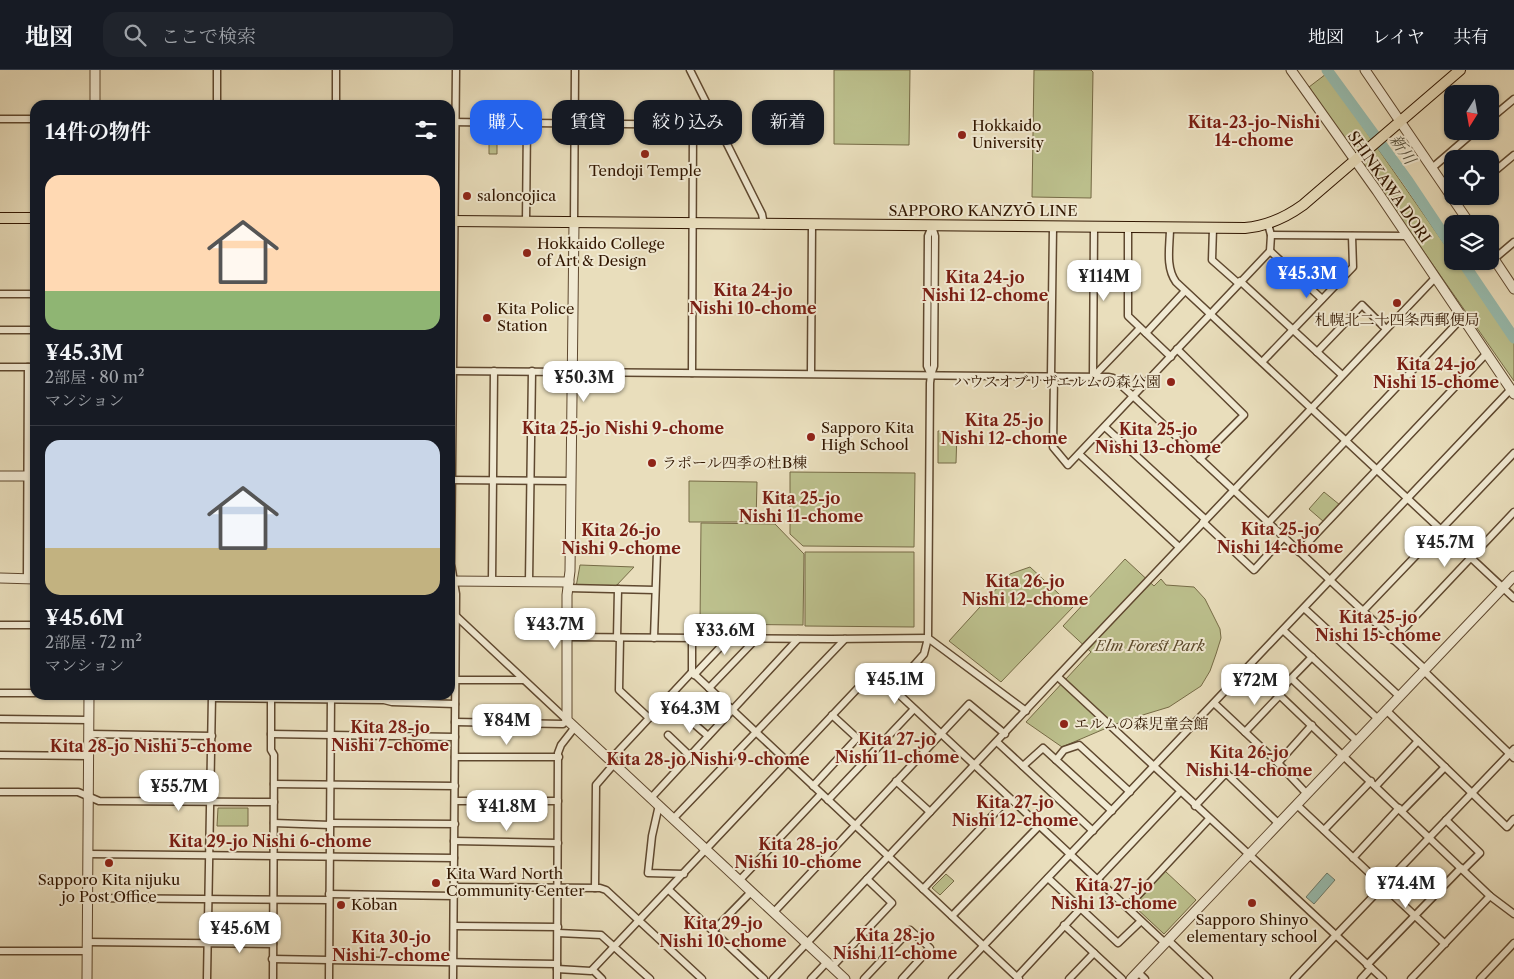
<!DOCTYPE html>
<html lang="ja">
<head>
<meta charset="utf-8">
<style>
  body { margin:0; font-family:"Libre Caslon Text","Noto Serif JP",serif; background:#20242c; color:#f1f3f6; height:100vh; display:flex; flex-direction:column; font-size:19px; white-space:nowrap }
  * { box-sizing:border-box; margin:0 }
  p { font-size:16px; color:#9ea1a6 }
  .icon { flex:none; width:28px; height:28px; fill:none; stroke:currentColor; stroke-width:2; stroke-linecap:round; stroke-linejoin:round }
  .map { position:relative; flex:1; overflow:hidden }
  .side { position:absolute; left:30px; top:30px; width:425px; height:600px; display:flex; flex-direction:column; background:#171b24; border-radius:15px; box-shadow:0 1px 4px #0004 }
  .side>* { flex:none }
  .hud { position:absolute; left:470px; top:30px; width:475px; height:45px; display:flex; gap:10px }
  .needle { width:32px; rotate:191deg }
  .fabs { position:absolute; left:1444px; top:15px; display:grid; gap:10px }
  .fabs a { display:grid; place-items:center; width:55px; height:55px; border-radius:10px; background:#171b24; box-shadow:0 1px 4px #0004; font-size:25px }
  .price { position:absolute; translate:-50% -42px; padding:0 11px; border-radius:10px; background:#fff; color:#222; font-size:16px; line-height:32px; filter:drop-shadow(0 1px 2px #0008) }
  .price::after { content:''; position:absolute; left:50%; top:30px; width:15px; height:11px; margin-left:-8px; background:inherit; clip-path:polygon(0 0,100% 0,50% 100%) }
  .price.current { background:#2563eb; color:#fff }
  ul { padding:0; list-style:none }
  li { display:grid; align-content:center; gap:10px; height:265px; padding:0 15px }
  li+li { border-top:1px solid #363941 }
  li span { display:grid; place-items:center; height:155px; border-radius:15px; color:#555 }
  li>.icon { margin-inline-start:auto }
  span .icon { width:90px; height:90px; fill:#fffc; stroke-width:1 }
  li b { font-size:21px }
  h2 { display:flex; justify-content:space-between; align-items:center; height:60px; padding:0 15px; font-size:21px }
  .tag { padding:0 18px; border-radius:15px; background:#171b24; box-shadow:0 1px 4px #0004; font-size:18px; line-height:45px }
  .tag.current { background:#2563eb; color:#fff }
  header { display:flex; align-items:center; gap:30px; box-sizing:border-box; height:70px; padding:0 25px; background:#171b24; border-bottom:1px solid #363941 }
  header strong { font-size:24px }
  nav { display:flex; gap:28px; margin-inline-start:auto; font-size:18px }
  .search { width:350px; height:45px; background:#20242c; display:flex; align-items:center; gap:12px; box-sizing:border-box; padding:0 18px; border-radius:15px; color:#9ea1a6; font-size:19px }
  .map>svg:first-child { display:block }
</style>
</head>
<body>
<header>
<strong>地図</strong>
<div class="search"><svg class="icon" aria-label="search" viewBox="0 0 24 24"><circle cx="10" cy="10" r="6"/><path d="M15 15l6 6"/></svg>ここで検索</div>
<nav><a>地図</a><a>レイヤ</a><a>共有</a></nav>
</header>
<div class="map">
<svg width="1514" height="909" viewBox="0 0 1514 909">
  <rect width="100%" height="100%" fill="#e9debc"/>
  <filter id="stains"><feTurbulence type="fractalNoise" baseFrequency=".004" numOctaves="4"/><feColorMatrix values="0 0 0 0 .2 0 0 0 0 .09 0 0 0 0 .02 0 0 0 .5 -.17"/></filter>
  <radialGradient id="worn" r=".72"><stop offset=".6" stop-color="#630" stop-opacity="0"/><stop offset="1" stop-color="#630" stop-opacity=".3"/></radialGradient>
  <g fill="#bcc08d" stroke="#766b46">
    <path d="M834 0H910L909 75 834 74Z"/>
    <path d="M1034 0H1091L1093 2 1091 128 1032 127Z"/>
    <path d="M1326 4 1452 185V191H1457L1514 273V311L1309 17Z"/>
    <path d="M482 60H497V84H489V72L482 71Z"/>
    <path d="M938 361H957L956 393H938Z"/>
    <path d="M790 402 915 403 914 477 803 476 790 464Z"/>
    <path d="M689 411 757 412 756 452H689Z"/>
    <path d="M1324 422 1340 435 1324 452 1309 439Z"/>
    <path d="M701 453 775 454 804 484 803 555 700 554Z"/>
    <path d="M805 482H914V557L805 556Z"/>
    <path d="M1125 489 1154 516 1161 509 1166 515 1194 517 1205 529 1220 559 1221 568 1216 584 1210 601 1201 616 1169 637 1123 651 1062 677 1026 652 1091 582 1063 556Z"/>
    <path d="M580 495 634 497 615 517H576Z"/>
    <path d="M1030 497 1073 537 1001 612 949 571 1010 504Z"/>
    <path d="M218 738H248V756H217Z"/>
    <path d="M1165 801 1196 830 1164 864 1134 836Z"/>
    <path d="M946 804 954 811 940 825 932 818Z"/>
  </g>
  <path fill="#97bcaf" stroke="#6e7a69" d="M1327 803 1335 810 1314 834 1306 827Z"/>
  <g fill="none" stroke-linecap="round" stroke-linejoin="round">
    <g stroke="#97bcaf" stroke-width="11">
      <path d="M1327 0 1408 111 1452 177"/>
      <path d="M1462 191 1514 268"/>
    </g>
    <defs>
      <g id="minor">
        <path d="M690 0 762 144 764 155"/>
        <path d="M217 35V0"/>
        <path d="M336 35V0"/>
        <path d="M0 49H35"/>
        <path d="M1490 49 1514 29"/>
        <path d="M450 52 717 55"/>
        <path d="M1432 98 1475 61"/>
        <path d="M1490 105 1514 85"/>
        <path d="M1457 133 1465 126"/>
        <path d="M526 152 527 53"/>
        <path d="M574 153 575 0"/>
        <path d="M932 156 935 166 934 296 931 305 930 313 928 568 1026 641"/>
        <path d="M1128 157V246L1171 287"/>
        <path d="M1170 158C1170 175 1165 197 1176 212L1514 528"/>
        <path d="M1213 158 1212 190 1238 213"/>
        <path d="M1271 165 1407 166"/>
        <path d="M1270 181 1322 229"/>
        <path d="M1494 189 1514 172"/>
        <path d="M1240 211 1342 305"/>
        <path d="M0 224H35"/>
        <path d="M0 260H35"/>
        <path d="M1146 263 1185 221"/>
        <path d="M1177 279 1244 345 1200 389"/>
        <path d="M1317 282 1362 235 1386 259"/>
        <path d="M1262 292 1353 197 1352 166"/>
        <path d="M0 297H35"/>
        <path d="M450 301 1108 307 1113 308 1133 326 1425 599"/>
        <path d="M692 303 693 54"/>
        <path d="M811 303 812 155"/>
        <path d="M931 305 927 296 928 166 932 156"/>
        <path d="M1051 306 1053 157"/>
        <path d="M1054 306 1053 377 1068 395 1270 181 1271 165 1268 154"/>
        <path d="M1093 307 1094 157"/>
        <path d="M1093 307 1140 258"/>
        <path d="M1105 357 1205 449"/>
        <path d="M1079 384 1179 477"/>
        <path d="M450 410 571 411"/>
        <path d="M1203 452 1254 500 1284 467"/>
        <path d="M1268 453 1462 248"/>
        <path d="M1299 482 1486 284"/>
        <path d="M27 509 28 297"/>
        <path d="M492 511 494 301"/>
        <path d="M529 512 532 301"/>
        <path d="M568 518 655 520"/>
        <path d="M1304 538 1399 626"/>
        <path d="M1362 542 1514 383"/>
        <path d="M0 555H35"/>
        <path d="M1283 560 1378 649"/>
        <path d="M567 567 831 569 928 568 924 584 893 619"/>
        <path d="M617 568 618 519"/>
        <path d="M620 568 619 620 649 648"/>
        <path d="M654 568 657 482"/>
        <path d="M692 568V602L1019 909"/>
        <path d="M1393 570 1514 442"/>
        <path d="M1249 596 1490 826 1514 844"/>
        <path d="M1424 601 1514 688"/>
        <path d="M694 605 728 569"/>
        <path d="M1058 607 1383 909"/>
        <path d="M1292 609 1357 671"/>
        <path d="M456 610H523"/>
        <path d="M709 618 756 569"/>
        <path d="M1278 622 1312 587"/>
        <path d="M0 623H35"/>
        <path d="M271 625V680L274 685 273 909"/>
        <path d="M212 628 384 630 392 632 455 634"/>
        <path d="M1214 633 1278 693 1307 724"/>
        <path d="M1386 640 1507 757 1514 749"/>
        <path d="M685 646 708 666"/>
        <path d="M0 649 89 650"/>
        <path d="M455 652 563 654 567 650 456 546"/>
        <path d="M1245 662 1280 625"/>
        <path d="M89 664 212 666"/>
        <path d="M271 664 455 667"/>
        <path d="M668 665 690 686"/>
        <path d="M997 672 1093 761"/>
        <path d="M0 685 89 686"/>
        <path d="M455 687H559"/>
        <path d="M610 690 692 602"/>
        <path d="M1056 690 1064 680 1079 675 1130 722"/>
        <path d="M1278 693 1312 655"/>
        <path d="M1023 696 1043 678 1112 741"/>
        <path d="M896 711 930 742"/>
        <path d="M274 714 455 716"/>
        <path d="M813 716 857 668 832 645"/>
        <path d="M1376 716 1418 671"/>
        <path d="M0 722H78L99 731 274 732"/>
        <path d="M651 728 798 569"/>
        <path d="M828 730 914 639"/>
        <path d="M455 731H558"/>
        <path d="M659 735 652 766 648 803 684 804"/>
        <path d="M1297 735 1445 874"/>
        <path d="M1195 736 1226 703 1279 754"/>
        <path d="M1402 741 1445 697"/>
        <path d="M673 749 845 569"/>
        <path d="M1446 750 1480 783 1463 800"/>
        <path d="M274 753 330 755"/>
        <path d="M330 753 455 754"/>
        <path d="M1324 760 1371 711"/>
        <path d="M454 771 558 773"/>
        <path d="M88 784 454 788"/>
        <path d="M1353 788 1399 738"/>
        <path d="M1048 808 1118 873 1141 851"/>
        <path d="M1097 810 1180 722"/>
        <path d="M739 811 821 724"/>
        <path d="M454 817 600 818 606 820 702 909"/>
        <path d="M595 818 596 715 614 694"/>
        <path d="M923 819 1009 728"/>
        <path d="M669 820 764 909"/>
        <path d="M329 824 454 826"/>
        <path d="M88 828 329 830"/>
        <path d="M1127 837 1209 749"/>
        <path d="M774 842 969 634 1005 664"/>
        <path d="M952 846 1039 756"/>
        <path d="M1064 855 1122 909"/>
        <path d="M454 856 558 857"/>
        <path d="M713 861 751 822"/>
        <path d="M558 863 601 865 650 909"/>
        <path d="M1168 870 1209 909"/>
        <path d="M87 872 273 874"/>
        <path d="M0 881H87"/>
        <path d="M272 889 557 894"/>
        <path d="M1367 895 1461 798"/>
        <path d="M832 897 892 833 867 809"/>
        <path d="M557 899 591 901 874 601 1165 873"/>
        <path d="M593 900 602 909"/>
        <path d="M1138 902 1145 909"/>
        <path d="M1017 907 1081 838"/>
        <path d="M207 909 212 625"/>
        <path d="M329 909 331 625"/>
        <path d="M453 909 456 524 451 494 456 0"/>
        <path d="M557 909 558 683 561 675 575 657"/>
        <path d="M773 909C993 675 1213 440 1435 208"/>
        <path d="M811 909 827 892"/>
        <path d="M864 909 910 860 930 878 902 909"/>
        <path d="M952 909 1511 319"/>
        <path d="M1069 909 1094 883"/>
        <path d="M1294 909 1514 679"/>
        <path d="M1361 909 1371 898"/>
        <path d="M1411 909 1490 826"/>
        <path d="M1480 909 1514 873"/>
      </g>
      <g id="tertiary">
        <path d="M1291 0 1377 121 1514 324"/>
        <path d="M1365 0 1470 154"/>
        <path d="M95 35V0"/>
        <path d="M574 153 570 501 567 525V650L845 909"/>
        <path d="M1490 183 1514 219"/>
        <path d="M0 406H35"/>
        <path d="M0 508 35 509"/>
        <path d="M450 511 569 512"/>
        <path d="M87 909 89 625"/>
        <path d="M1131 909 1514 506"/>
      </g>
      <g id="primary">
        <path d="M0 148H35"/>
        <path d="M450 151 1245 158C1267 156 1285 148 1303 135L1460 0"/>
      </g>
    </defs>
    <use href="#minor" stroke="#5f482f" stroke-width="9"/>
    <use href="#tertiary" stroke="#5f482f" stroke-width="11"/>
    <use href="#primary" stroke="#311600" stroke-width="12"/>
    <use href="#minor" stroke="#f1ead3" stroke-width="6"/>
    <use href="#tertiary" stroke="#f1ead3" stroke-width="9"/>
    <use href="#primary" stroke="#e9debc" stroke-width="10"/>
  </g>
  <g fill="#8f2418" stroke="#f1ead3" stroke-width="2">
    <circle cx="962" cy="65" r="5"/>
    <circle cx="645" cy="84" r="5"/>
    <circle cx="467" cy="126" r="5"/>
    <circle cx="527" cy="183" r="5"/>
    <circle cx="1397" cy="233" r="5"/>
    <circle cx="487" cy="248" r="5"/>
    <circle cx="1171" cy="312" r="5"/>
    <circle cx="811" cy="367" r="5"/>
    <circle cx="652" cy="393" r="5"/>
    <circle cx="1064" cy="654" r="5"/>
    <circle cx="109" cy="793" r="5"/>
    <circle cx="436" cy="813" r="5"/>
    <circle cx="1252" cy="833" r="5"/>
    <circle cx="341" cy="835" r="5"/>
  </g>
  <g text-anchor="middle" stroke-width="4" stroke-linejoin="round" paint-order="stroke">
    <g font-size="15" fill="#311600" stroke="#f1ead3" text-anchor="start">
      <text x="972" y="61">Hokkaido<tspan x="972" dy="17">University</tspan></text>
      <text x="645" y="106" text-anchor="middle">Tendoji Temple</text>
      <text x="477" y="131">saloncojica</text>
      <text x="537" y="179">Hokkaido College<tspan x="537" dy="17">of Art &amp; Design</tspan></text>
      <text x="497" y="244">Kita Police<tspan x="497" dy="17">Station</tspan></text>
      <text x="1397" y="255" text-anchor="middle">札幌北二十四条西郵便局</text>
      <text x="1161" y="317" text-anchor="end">ハウスオブリザエルムの森公園</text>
      <text x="821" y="363">Sapporo Kita<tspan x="821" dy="17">High School</tspan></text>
      <text x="662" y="398">ラポール四季の杜B棟</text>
      <text x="1074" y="659">エルムの森児童会館</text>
      <text x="446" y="809">Kita Ward North<tspan x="446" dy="17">Community Center</tspan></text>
      <text x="109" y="815" text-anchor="middle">Sapporo Kita nijuku<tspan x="109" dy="17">jo Post Office</tspan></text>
      <text x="351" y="840">Koban</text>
      <text x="1252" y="855" text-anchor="middle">Sapporo Shinyo<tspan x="1252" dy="17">elementary school</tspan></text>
    </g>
    <g font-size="15" fill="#311600" stroke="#f1ead3">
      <text transform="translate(1389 117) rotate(55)" y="5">SHINKAWA DORI</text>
      <text x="983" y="146">SAPPORO KANZYŌ LINE</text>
    </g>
    <g font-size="15" font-style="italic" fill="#5b492a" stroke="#f1ead3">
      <text x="1150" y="581">Elm Forest Park</text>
    </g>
    <g font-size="16" font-weight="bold" fill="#7a1f14" stroke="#f1ead3">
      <text x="1254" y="58">Kita-23-jo-Nishi<tspan x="1254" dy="18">14-chome</tspan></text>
      <text x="985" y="213">Kita 24-jo<tspan x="985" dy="18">Nishi 12-chome</tspan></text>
      <text x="753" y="226">Kita 24-jo<tspan x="753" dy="18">Nishi 10-chome</tspan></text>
      <text x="1436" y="300">Kita 24-jo<tspan x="1436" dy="18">Nishi 15-chome</tspan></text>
      <text x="1004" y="356">Kita 25-jo<tspan x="1004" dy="18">Nishi 12-chome</tspan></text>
      <text x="623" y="364">Kita 25-jo Nishi 9-chome</text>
      <text x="1158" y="365">Kita 25-jo<tspan x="1158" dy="18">Nishi 13-chome</tspan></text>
      <text x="801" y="434">Kita 25-jo<tspan x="801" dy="18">Nishi 11-chome</tspan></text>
      <text x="1280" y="465">Kita 25-jo<tspan x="1280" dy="18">Nishi 14-chome</tspan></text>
      <text x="621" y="466">Kita 26-jo<tspan x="621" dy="18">Nishi 9-chome</tspan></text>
      <text x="1025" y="517">Kita 26-jo<tspan x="1025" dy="18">Nishi 12-chome</tspan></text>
      <text x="1378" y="553">Kita 25-jo<tspan x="1378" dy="18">Nishi 15-chome</tspan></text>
      <text x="390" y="663">Kita 28-jo<tspan x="390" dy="18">Nishi 7-chome</tspan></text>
      <text x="897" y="675">Kita 27-jo<tspan x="897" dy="18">Nishi 11-chome</tspan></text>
      <text x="151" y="682">Kita 28-jo Nishi 5-chome</text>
      <text x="1249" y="688">Kita 26-jo<tspan x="1249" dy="18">Nishi 14-chome</tspan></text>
      <text x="708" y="695">Kita 28-jo Nishi 9-chome</text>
      <text x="1015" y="738">Kita 27-jo<tspan x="1015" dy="18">Nishi 12-chome</tspan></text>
      <text x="270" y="777">Kita 29-jo Nishi 6-chome</text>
      <text x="798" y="780">Kita 28-jo<tspan x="798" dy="18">Nishi 10-chome</tspan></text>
      <text x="1114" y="821">Kita 27-jo<tspan x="1114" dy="18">Nishi 13-chome</tspan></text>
      <text x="723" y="859">Kita 29-jo<tspan x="723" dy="18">Nishi 10-chome</tspan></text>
      <text x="895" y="871">Kita 28-jo<tspan x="895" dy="18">Nishi 11-chome</tspan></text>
      <text x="391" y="873">Kita 30-jo<tspan x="391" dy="18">Nishi 7-chome</tspan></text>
    </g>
    <g font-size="16" font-style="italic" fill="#55503d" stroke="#f1ead3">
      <text transform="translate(1403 79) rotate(55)" y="6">新川</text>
    </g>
  </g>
  <rect width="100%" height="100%" filter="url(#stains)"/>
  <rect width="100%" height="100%" fill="url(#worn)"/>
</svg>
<div class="fabs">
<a><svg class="needle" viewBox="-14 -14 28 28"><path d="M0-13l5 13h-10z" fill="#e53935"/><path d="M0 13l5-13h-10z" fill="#9ea1a6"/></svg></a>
<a><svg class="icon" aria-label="locate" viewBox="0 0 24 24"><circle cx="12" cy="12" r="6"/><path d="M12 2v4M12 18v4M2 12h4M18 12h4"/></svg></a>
<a><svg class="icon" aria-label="layers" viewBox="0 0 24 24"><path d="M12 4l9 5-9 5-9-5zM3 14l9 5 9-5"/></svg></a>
</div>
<b class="price current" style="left:1307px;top:229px">¥45.3M</b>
<b class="price" style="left:1104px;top:232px">¥114M</b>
<b class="price" style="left:584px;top:333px">¥50.3M</b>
<b class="price" style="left:1445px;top:498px">¥45.7M</b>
<b class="price" style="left:555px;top:580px">¥43.7M</b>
<b class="price" style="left:725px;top:586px">¥33.6M</b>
<b class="price" style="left:895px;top:635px">¥45.1M</b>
<b class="price" style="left:1255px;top:636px">¥72M</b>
<b class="price" style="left:690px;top:664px">¥64.3M</b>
<b class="price" style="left:507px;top:676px">¥84M</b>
<b class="price" style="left:179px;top:742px">¥55.7M</b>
<b class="price" style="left:507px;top:762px">¥41.8M</b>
<b class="price" style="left:1406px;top:839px">¥74.4M</b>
<b class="price" style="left:240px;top:884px">¥45.6M</b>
<div class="hud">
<a class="tag current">購入</a>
<a class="tag">賃貸</a>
<a class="tag">絞り込み</a>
<a class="tag">新着</a>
</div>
<section class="side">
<h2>14件の物件<svg class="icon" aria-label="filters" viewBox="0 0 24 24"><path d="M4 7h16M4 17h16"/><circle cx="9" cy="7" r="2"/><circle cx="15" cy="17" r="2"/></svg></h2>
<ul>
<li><span style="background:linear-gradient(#ffd9b3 75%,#8fb573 0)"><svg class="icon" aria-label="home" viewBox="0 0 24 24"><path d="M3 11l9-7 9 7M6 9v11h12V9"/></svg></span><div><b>¥45.3M</b><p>2部屋 · 80 m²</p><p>マンション</p></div></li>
<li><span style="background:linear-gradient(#c9d6e8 70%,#c2b280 0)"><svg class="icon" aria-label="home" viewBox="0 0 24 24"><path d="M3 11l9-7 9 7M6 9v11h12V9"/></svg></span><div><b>¥45.6M</b><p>2部屋 · 72 m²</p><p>マンション</p></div></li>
</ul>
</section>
</div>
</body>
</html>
